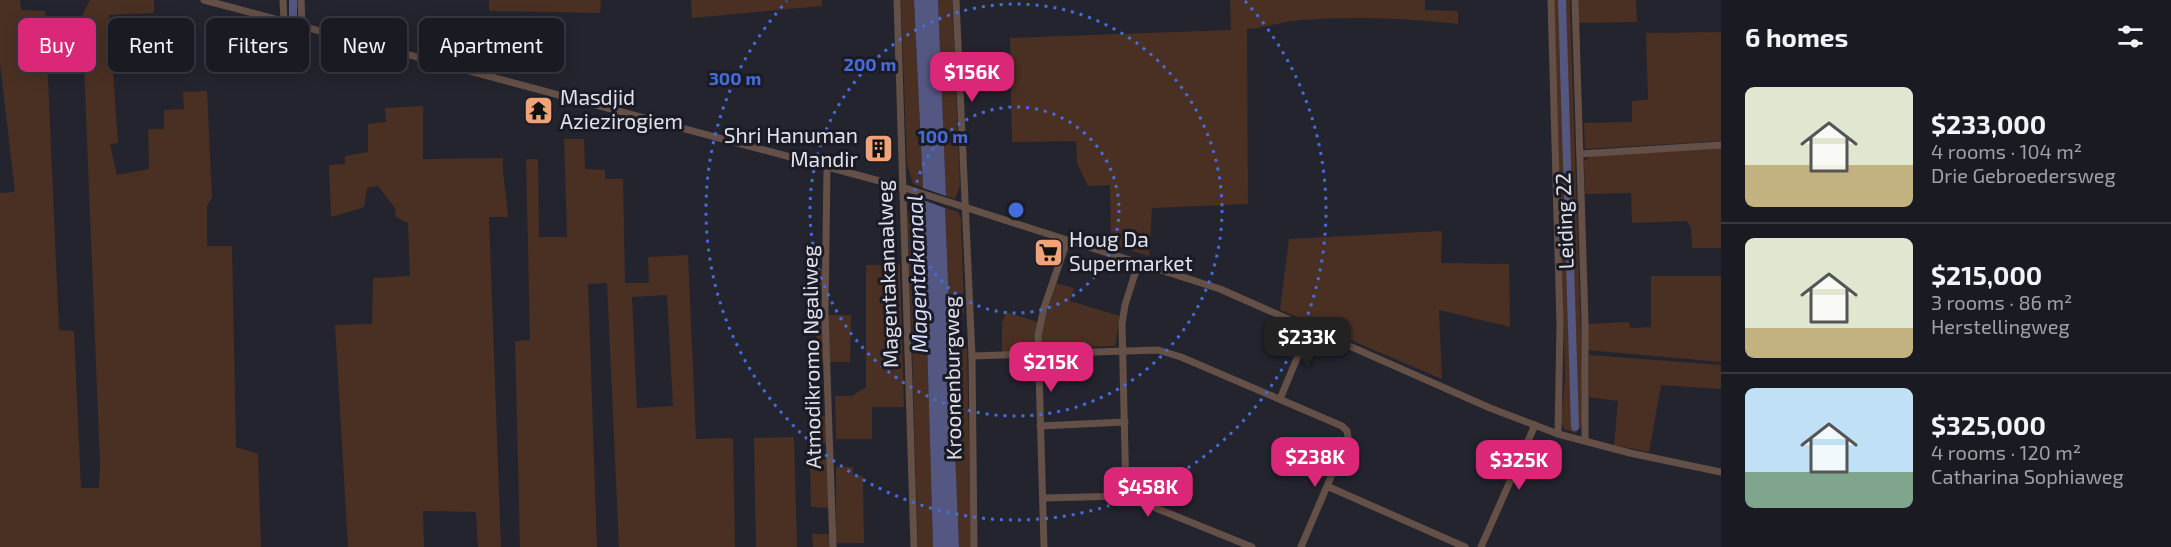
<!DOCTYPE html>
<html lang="en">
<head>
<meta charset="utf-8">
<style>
  body { margin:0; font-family:"Exo 2",sans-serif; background:#27282f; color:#f1f3f6; height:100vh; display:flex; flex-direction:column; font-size:22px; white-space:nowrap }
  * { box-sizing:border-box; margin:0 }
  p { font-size:20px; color:#9fa1a5 }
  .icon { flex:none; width:33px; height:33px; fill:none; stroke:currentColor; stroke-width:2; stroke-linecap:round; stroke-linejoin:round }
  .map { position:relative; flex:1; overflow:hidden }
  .panel { display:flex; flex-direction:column; background:#1a1b22; width:450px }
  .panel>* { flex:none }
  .guide { position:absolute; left:18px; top:18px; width:570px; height:54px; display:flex; gap:12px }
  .price { position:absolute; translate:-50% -51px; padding:0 14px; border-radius:12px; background:#db2777; color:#fff; font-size:20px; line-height:39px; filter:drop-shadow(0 2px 3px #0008) }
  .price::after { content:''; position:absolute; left:50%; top:36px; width:18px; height:14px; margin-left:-9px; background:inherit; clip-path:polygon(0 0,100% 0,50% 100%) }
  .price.active { background:#222; color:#fff }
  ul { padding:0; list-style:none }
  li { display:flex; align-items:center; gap:18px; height:150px; padding:0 24px }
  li+li { border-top:2px solid #383940 }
  li span { display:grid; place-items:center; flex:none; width:168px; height:120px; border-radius:9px; color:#555 }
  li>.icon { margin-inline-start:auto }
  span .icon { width:72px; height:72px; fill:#fffc; stroke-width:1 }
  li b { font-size:26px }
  h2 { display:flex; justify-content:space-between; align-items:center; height:72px; padding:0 24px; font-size:26px }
  .tag { padding:0 21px; border-radius:9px; background:#1a1b22; box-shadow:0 3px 15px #0003,0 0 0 2px #383940; font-size:21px; line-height:54px }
  .tag.active { background:#db2777; color:#fff }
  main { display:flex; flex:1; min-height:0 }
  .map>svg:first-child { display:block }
</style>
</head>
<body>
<main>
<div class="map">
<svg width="1721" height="547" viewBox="0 0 1721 547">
  <rect width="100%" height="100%" fill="#23242e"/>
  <g fill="#4a3022" fill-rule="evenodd">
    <path d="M0 0H20L21 10 45 11 59 330 74 331 81 488H99L100 463 82 16 90 0H154V13L109 15 118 143 110 144 117 175 149 169 148 129H164V110L184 109 183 92 207 91 212 197 207 206V246H232L236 447 258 454 261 547H0V193L15 192 0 63Z"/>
    <path d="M489 0H601L600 13 489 11Z"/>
    <path d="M691 0H822V6L692 18Z"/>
    <path d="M901 0H914L923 188 913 184 907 164Z"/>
    <path d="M938 0H952L960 185 955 199 946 196Z"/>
    <path d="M1230 0H1425V10L1458 11V24C1407 18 1352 16 1301 20 1283 21 1266 28 1247 29L1248 204 1152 208 1149 256 1111 244 1110 185 1088 186 1077 163 1076 141 1012 142 1010 38 1231 30Z"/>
    <path d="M1554 0H1570L1583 397 1582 425 1576 433 1564 429 1561 420 1565 380Z"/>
    <path d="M1578 0H1636L1637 22 1579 23Z"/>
    <path d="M1721 32V141L1585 149 1584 123 1632 122V101L1648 100 1646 33Z"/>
    <path d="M423 106V159L503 158C502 178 507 196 508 217H489L501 547H478L476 512 423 511 424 547H348L335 325 372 324 373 278 410 276 408 223 396 217 395 208 378 186 367 188 364 207 331 217 329 165 345 164V156L368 152V124L386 122 385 108Z"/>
    <path d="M564 139H584L585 169 605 170V179H623L625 283H649L648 257 688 255 696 439 733 438 735 547H619L607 283 588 284 597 547H520L515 341 530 340 526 159H538L539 237H567ZM667 295 673 406 637 408 632 297Z"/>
    <path d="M1721 148V248H1692L1691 228 1687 221 1632 223 1631 193 1585 194 1584 161 1590 156Z"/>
    <path d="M913 200H923L933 547H918L908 216Z"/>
    <path d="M945 208 958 212 961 219 964 313 957 314 958 348H967L971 547H959Z"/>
    <path d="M1442 231 1441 263 1509 264 1510 327 1439 310 1442 379 1280 310 1289 239Z"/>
    <path d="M866 265H900L904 407H872V439H836L835 396H852L866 387Z"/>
    <path d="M808 269H826V291H809Z"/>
    <path d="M1651 276H1721V362L1587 350 1588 324 1629 322 1630 328 1651 327Z"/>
    <path d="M1056 283 1074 288 1070 301 1120 316 1115 346 1042 348 1040 336Z"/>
    <path d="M1006 312 1038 322 1032 349 1002 353V323Z"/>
    <path d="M828 315H851L850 362H821L817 357 816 324Z"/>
    <path d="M1589 355 1721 365V389L1661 385 1649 452 1614 445 1618 401 1589 397Z"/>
    <path d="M812 416H831V443H809V437H812Z"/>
    <path d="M794 437 797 547H756L754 438Z"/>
    <path d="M831 459V508L811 507 810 460Z"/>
    <path d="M836 467H853V476H863L864 543H836Z"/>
    <path d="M812 534H832V547H813Z"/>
  </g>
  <g fill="#545781">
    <path d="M914 0H938L946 196 923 188Z"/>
    <path d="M923 200 945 208 959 547H933Z"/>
  </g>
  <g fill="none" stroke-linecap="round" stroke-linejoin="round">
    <path stroke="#545781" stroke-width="2" d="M1574 377 1575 427"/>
    <g stroke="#545781" stroke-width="8">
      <path d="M293 0V17"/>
      <path d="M1562 0 1575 427"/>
    </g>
    <g stroke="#645046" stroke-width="7">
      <path d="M204 0 902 187 1220 289 1490 408 1558 434 1630 453 1721 472"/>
      <path d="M283 0 284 21"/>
      <path d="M301 0 302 26"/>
      <path d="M897 0 914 547"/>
      <path d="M956 0 972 356 974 547"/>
      <path d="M1551 0 1560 324 1558 434"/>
      <path d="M1575 0 1585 321V441"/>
      <path d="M1580 154 1721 145"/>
      <path d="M827 167 825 314 833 547"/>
      <path d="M972 356 1158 350 1181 357 1342 426 1347 431 1348 437 1301 547"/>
      <path d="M1280 399 1310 327"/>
      <path d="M1040 426 1125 422"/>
      <path d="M1329 487 1465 547"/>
      <path d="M1126 496 1122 324 1125 305 1138 264"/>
      <path d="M1043 498 1126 496 1252 547"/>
      <path d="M1044 547 1038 336 1044 308 1067 241"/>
      <path d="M1481 547 1535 425"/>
    </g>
  </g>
  <g fill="none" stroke="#446cdb" stroke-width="3" stroke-dasharray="3 6">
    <circle cx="1016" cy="210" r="103"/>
    <circle cx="1016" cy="210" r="206"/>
    <path d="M1245 1A310 310 0 1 1 787 1"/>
  </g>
  <defs>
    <symbol id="temple-square" viewBox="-11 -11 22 22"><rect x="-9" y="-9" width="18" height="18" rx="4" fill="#f0a279" stroke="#1a1b24"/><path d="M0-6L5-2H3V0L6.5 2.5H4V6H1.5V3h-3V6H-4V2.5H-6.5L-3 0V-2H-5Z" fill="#111"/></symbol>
    <symbol id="building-square" viewBox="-11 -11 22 22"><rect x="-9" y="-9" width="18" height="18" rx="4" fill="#f0a279" stroke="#1a1b24"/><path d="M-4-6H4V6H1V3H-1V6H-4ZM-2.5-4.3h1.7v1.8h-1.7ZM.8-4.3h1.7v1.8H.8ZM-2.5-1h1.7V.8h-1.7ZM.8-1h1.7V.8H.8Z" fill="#111"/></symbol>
    <symbol id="supermarket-square" viewBox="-11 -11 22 22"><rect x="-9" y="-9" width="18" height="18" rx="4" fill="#f0a279" stroke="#1a1b24"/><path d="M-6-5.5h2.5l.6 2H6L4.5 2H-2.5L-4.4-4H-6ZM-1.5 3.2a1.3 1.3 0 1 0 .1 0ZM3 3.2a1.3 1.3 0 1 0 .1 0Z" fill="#111"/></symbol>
  </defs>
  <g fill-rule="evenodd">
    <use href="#temple-square" x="522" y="94" width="33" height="33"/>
    <use href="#building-square" x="862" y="132" width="33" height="33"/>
    <use href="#supermarket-square" x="1032" y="236" width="33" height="33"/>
  </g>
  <g text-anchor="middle" stroke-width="6" stroke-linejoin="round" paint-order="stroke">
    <g font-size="21" fill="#e1e2e9" stroke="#1a1b24" text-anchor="start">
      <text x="560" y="105">Masdjid<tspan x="560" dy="24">Aziezirogiem</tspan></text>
      <text x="858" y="143" text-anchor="end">Shri Hanuman<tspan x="858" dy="24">Mandir</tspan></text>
      <text x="1069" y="247">Houg Da<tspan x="1069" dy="24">Supermarket</tspan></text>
    </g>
    <g font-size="21" fill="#e1e2e9" stroke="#1a1b24">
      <text transform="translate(1565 221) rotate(-92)" y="7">Leiding 22</text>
      <text transform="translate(888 274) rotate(-92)" y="7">Magentakanaalweg</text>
      <text transform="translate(812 357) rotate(-91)" y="7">Atmodikromo Ngaliweg</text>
      <text transform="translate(953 378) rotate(-91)" y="7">Kroonenburgweg</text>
    </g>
    <g font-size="22" font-style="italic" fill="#daddfa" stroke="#1a1b24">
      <text transform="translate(917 274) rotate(-92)" y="8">Magentakanaal</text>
    </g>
  </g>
  <circle cx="1016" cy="210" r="9" fill="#446cdb" stroke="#1a1b24" stroke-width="3"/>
  <g font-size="18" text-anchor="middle" font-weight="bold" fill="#446cdb" stroke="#1a1b24" stroke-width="6" stroke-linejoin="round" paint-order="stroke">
    <text x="870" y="71">200 m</text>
    <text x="735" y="85">300 m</text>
    <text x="943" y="143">100 m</text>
  </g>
</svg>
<b class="price" style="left:972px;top:103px">$156K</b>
<b class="price active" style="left:1307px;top:368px">$233K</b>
<b class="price" style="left:1051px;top:393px">$215K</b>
<b class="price" style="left:1315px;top:488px">$238K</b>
<b class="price" style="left:1519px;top:491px">$325K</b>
<b class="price" style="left:1148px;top:518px">$458K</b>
<div class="guide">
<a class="tag active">Buy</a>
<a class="tag">Rent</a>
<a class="tag">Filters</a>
<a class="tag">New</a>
<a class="tag">Apartment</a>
</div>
</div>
<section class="panel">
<h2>6 homes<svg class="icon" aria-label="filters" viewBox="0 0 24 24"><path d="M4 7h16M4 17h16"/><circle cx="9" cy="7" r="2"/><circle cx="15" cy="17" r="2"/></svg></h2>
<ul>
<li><span style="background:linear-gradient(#dfe7d0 65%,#c2b280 0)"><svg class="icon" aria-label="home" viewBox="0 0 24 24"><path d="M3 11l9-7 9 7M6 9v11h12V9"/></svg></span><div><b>$233,000</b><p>4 rooms · 104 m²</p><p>Drie Gebroedersweg</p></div></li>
<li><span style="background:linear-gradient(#dfe7d0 75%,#c2b280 0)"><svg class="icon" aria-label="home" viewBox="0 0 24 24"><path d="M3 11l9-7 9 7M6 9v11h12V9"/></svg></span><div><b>$215,000</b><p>3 rooms · 86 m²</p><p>Herstellingweg</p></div></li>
<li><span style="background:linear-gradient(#bfe0f5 70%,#7fa58c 0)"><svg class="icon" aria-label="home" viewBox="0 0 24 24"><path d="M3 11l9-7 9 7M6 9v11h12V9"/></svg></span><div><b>$325,000</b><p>4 rooms · 120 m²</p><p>Catharina Sophiaweg</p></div></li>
</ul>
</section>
</main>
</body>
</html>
